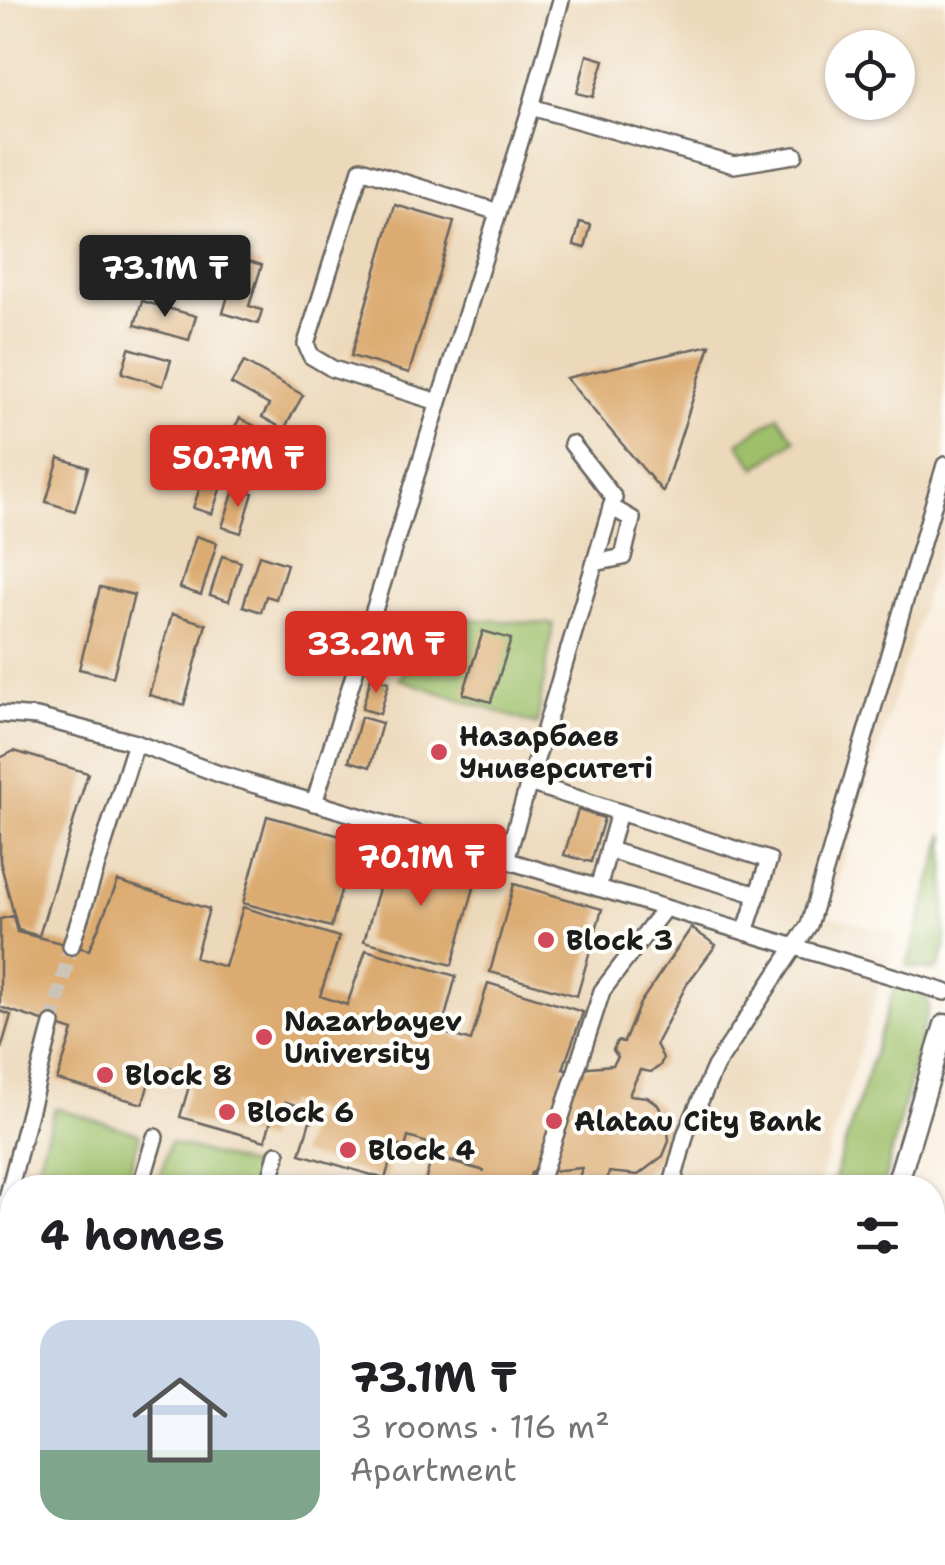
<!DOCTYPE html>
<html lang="en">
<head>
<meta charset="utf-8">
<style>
  body { margin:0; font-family:"Shantell Sans",sans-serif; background:#f2f2f2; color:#202124; height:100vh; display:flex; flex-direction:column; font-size:38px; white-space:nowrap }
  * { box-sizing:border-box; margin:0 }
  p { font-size:32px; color:#757577 }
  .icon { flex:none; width:55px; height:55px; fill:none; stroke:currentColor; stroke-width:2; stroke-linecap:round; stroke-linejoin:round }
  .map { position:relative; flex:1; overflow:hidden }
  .side { position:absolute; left:0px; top:1175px; width:945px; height:390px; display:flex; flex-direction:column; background:#fff; border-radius:40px 40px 0 0; box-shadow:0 2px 8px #0004 }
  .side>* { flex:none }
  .controls { position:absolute; left:825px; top:30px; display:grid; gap:20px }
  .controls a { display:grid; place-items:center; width:90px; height:90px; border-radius:50%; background:#fff; box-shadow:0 2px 8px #0004; font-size:50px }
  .price { position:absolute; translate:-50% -85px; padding:0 22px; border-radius:10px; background:#d93025; color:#fff; font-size:32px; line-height:65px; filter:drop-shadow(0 2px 5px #0008) }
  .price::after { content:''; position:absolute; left:50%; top:60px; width:30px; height:22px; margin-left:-15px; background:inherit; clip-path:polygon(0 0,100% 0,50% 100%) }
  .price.selected { background:#222; color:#fff }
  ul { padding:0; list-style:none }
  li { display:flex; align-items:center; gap:30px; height:250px; padding:0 40px }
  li+li { border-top:2px solid #e0e0e0 }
  li span { display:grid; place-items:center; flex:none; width:280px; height:200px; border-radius:30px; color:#555 }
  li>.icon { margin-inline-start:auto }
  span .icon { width:120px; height:120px; fill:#fffc; stroke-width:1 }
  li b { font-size:42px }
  h2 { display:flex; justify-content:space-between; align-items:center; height:120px; padding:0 40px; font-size:42px }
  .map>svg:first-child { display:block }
</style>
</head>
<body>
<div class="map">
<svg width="945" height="1565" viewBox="0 0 945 1565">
  <rect width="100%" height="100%" fill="#fdfcf7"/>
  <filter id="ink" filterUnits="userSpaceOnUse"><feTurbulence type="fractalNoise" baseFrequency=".01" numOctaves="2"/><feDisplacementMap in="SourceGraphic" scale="20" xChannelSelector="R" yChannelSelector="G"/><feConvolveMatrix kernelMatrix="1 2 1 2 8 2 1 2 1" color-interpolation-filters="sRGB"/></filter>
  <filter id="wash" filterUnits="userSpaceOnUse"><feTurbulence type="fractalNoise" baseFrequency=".0048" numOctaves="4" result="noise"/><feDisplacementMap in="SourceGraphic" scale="40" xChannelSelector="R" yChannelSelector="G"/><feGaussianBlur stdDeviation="2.25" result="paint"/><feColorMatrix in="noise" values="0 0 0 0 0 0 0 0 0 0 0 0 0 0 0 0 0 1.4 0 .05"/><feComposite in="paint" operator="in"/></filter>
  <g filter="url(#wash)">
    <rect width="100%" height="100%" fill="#f9eddd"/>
    <path fill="#ecd8ba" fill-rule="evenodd" d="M0 0H945V533L827 915 896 933 817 1187 12 1188V1552L704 1553 700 1565H0ZM842 48H898V102H842Z"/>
    <g fill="#9ec06a" stroke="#5d6e43" stroke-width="2.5">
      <path d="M778 416 795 440 756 468 738 443Z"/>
      <path d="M448 618 553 624 537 725 399 679Z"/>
      <path d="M945 833V947L939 966 933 971 907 966Z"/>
      <path d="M896 983 925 993 929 1006 883 1187 831 1188Z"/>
      <path d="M55 1108 140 1134 125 1187H53L33 1181Z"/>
      <path d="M170 1142 263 1169 258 1187H157Z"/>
      <path d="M378 1553V1552L611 1553 608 1565H374Z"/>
      <path d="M726 1553V1552L762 1553 759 1565H722Z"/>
    </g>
    <g id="blocks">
      <g fill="#dcab71">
        <path d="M587 55 604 60 593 97 577 93Z"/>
        <path d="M395 205 454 222 409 373 351 356Z"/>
        <path d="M580 222 591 225 585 248 574 245Z"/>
        <path d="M239 258 262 265 249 306 262 310 258 324 223 313Z"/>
        <path d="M142 301 196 316 189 340 135 325Z"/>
        <path d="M710 345 663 492 566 378Z"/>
        <path d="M129 348 171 360 163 386 122 373Z"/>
        <path d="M244 362 303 395 284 429 262 417 269 405 231 384Z"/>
        <path d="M240 418 258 428 249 443 231 433Z"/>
        <path d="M231 455 260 465 254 483 225 474 212 514 193 508 207 467 225 473Z"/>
        <path d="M59 458 88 467 75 511 46 502Z"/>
        <path d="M235 487 253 493 241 533 222 527Z"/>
        <path d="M196 536 217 543 201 595 180 588Z"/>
        <path d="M259 555 287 564 276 599 266 596 261 612 243 606Z"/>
        <path d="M222 556 241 562 229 601 210 595Z"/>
        <path d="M100 587 134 595 113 677 79 669Z"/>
        <path d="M172 614 206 624 184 705 149 695Z"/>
        <path d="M483 631 511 639 491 702 463 694Z"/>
        <path d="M371 677 389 682 380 714 362 709Z"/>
        <path d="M361 717 382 723 370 767 349 761Z"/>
        <path d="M14 751 88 773 39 936 18 930 0 861V758Z"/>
        <path d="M578 810 604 818 591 862 564 855Z"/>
        <path d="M267 816 355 840 331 927 243 903Z"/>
        <path d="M389 853 477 877 452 965 364 941Z"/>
        <path d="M118 881 209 909 195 958 225 967 243 907 339 937 320 996 347 1005 366 950 456 976 441 1032 471 1041 488 983 583 1012 563 1069 613 1065 618 1057 613 1050 617 1041 624 1042 640 1003 691 928 716 945 687 984 656 1044 663 1058 660 1066 651 1072 640 1070 629 1095 647 1097 657 1104 667 1119 669 1141 663 1156 638 1175 609 1172 606 1188H576L582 1168 531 1173 528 1184 518 1181 516 1188H423L432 1157 485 1171 435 1156 438 1146 408 1137 405 1148 395 1145 385 1179 300 1154 310 1121 313 1122 317 1111 286 1102 283 1110 275 1107 265 1141 180 1117 190 1083 204 1086 191 1082 193 1074 165 1066 163 1074 152 1071 143 1104 57 1080 73 1031 0 1007V919L13 916 17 932 89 950Z"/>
        <path d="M514 884 602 909 577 996 490 972Z"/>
        <path d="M0 1011 11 1015 1 1049H0Z"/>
        <path d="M0 1253 12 1257V1552H26L22 1565H0Z"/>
        <path d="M170 1552H214L234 1557 232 1565H187L168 1560Z"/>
      </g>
    </g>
  </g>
  <g filter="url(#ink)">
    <use href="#blocks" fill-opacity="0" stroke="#696560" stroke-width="2.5"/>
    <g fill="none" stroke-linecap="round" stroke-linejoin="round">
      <path stroke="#cdc3b6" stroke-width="15" stroke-dasharray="15 8" stroke-linecap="butt" d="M52 1024 71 946"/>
      <defs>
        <g id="minor">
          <path d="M531 107 734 165 795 155"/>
          <path d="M438 402 333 369 311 356 306 344 361 169 498 212"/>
          <path d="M595 563 623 557 632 519 611 507"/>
          <path d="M0 714 37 717 136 743"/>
          <path d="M529 783 769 860 745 932"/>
          <path d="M314 803 531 107 561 0"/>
          <path d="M609 850 758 895"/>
          <path d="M506 860 614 498 572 444"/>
          <path d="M598 888 619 812"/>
          <path d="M71 946 136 743 219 774 945 992"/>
          <path d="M140 1188 155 1137"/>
          <path d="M268 1188 277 1154"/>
          <path d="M538 1188 602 991 665 908"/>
          <path d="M671 1188 686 1133 715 1067 809 925 945 465"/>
          <path d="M12 1217 3 1214 52 1024"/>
          <path d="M62 1552 109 1565"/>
          <path d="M244 1552C267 1559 287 1565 307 1552"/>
          <path d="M32 1565 36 1552"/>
          <path d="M336 1565 340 1552"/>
          <path d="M618 1565 622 1552"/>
        </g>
        <g id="major">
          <path d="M896 1188 945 1025"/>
          <path d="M783 1565 786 1552"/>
        </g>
      </defs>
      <use href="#minor" stroke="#696560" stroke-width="20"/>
      <use href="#major" stroke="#696560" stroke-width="25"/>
      <use href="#minor" stroke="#fff" stroke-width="15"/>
      <use href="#major" stroke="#fff" stroke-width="20"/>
      <g stroke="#1c1c1c" stroke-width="2.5">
        <path d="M932 1245 945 1205"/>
        <path d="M932 1275 945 1236"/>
        <path d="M844 1565 848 1552"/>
      </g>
    </g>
  </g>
  <g fill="#d1495b" stroke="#fdfcf7" stroke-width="4">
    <circle cx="439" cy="752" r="10"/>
    <circle cx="546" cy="940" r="10"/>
    <circle cx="264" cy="1037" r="10"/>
    <circle cx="105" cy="1075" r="10"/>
    <circle cx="227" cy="1112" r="10"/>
    <circle cx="554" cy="1121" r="10"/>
    <circle cx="348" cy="1150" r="10"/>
  </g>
  <g text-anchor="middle" stroke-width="8" stroke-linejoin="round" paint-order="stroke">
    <g font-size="28" font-weight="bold" fill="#1c1c1c" stroke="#fdfcf7" text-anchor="start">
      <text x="459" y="746">Назарбаев<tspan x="459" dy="32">Университеті</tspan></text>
      <text x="566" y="950">Block 3</text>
      <text x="284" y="1031">Nazarbayev<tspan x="284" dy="32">University</tspan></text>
      <text x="125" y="1085">Block 8</text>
      <text x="247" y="1122">Block 6</text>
      <text x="574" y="1131">Alatau City Bank</text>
      <text x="368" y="1160">Block 4</text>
    </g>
  </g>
</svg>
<div class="controls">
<a><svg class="icon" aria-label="locate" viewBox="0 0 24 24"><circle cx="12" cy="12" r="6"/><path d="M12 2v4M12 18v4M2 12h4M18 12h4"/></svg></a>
</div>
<b class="price selected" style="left:165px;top:320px">73.1M ₸</b>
<b class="price" style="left:238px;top:510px">50.7M ₸</b>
<b class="price" style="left:376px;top:696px">33.2M ₸</b>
<b class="price" style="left:421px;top:909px">70.1M ₸</b>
<section class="side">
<h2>4 homes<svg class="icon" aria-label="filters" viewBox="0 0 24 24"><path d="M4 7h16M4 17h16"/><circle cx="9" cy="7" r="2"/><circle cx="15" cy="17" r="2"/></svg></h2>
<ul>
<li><span style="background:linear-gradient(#c9d6e8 65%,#7fa58c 0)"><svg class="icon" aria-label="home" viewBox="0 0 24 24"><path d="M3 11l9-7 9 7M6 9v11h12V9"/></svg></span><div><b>73.1M ₸</b><p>3 rooms · 116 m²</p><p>Apartment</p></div></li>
</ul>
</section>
</div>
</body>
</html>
